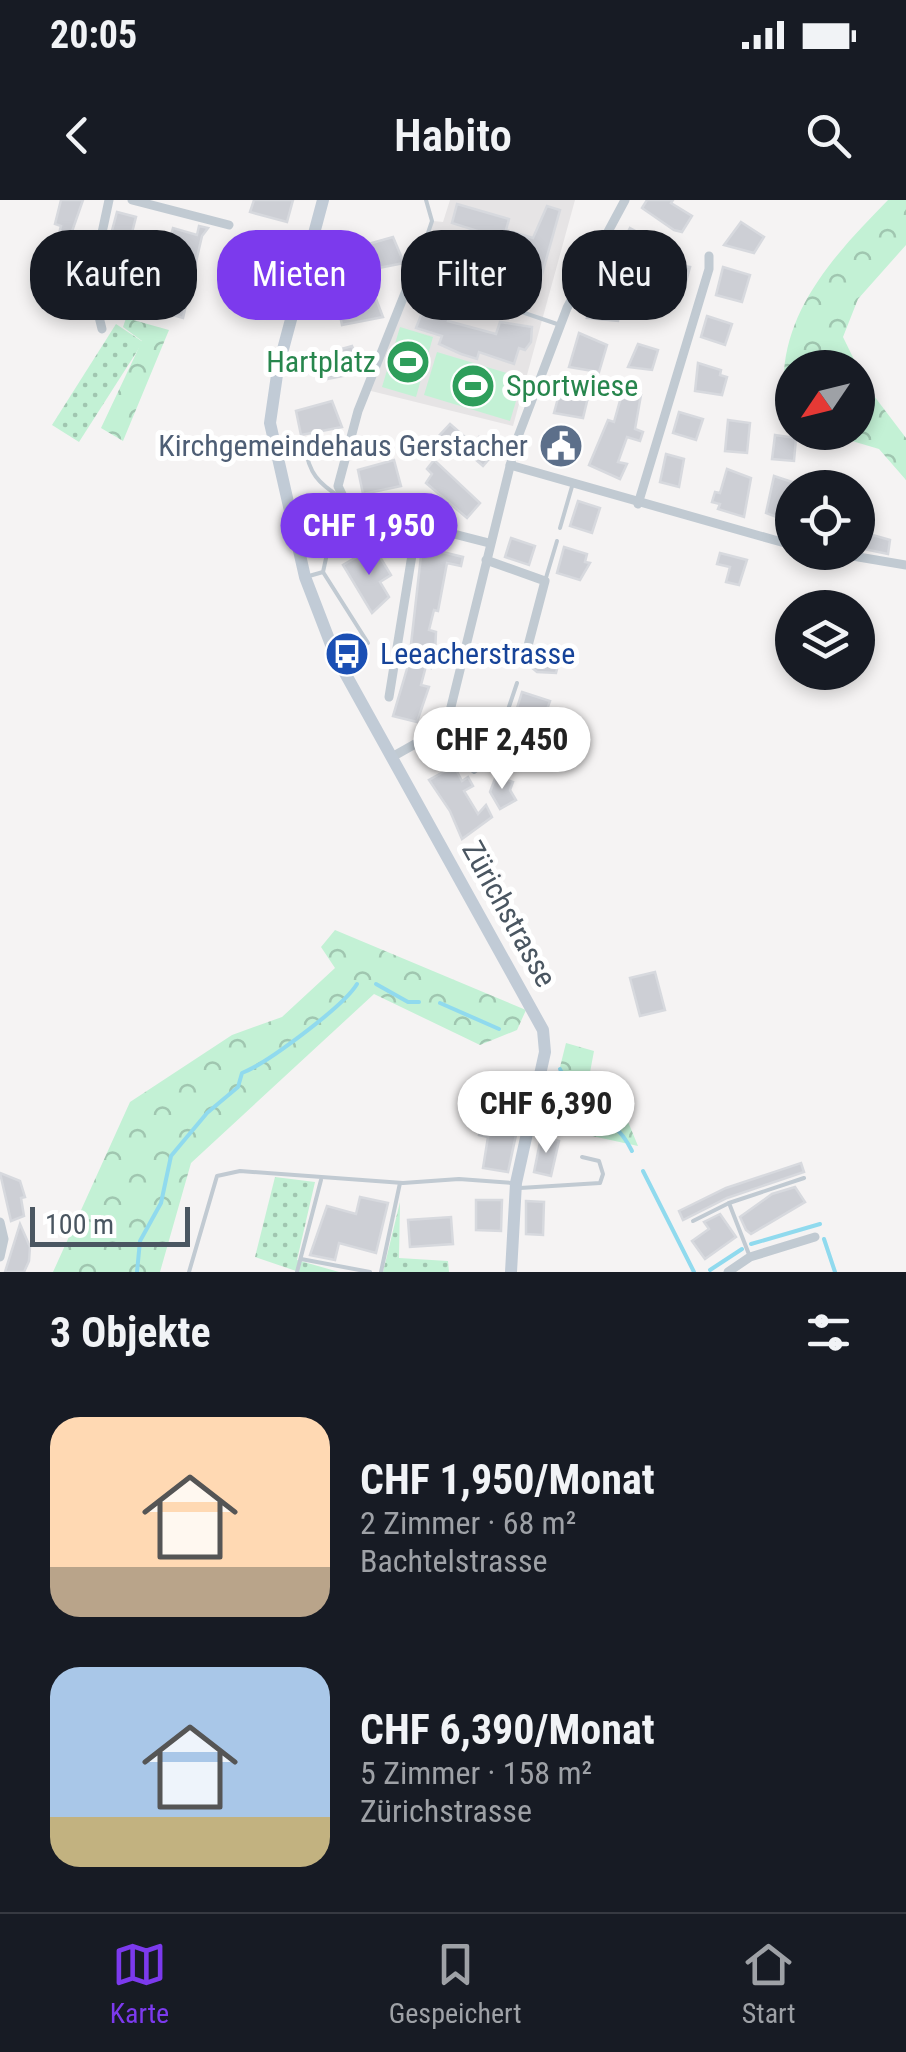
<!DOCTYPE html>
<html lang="de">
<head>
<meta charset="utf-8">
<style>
  body { margin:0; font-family:"Roboto Condensed",sans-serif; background:#20242c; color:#f1f3f6; height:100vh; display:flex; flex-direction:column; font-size:38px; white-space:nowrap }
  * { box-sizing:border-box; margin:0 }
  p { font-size:32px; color:#9ea1a6 }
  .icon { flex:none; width:55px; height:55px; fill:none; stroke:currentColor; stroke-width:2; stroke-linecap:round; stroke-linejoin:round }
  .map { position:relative; height:1072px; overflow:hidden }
  .side { display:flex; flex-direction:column; background:#171b24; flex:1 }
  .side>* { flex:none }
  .top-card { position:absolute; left:30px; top:30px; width:848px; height:90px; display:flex; gap:20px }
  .needle { width:65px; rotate:235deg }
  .buttons { position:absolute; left:775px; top:150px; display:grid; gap:20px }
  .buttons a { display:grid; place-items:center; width:100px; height:100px; border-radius:50%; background:#171b24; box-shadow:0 5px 15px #0003; font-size:50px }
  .scale { position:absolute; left:30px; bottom:25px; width:160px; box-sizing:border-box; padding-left:10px; border:5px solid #4a5661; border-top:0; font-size:28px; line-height:35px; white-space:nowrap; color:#4a5661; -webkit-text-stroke:8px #fff; paint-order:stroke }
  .price { position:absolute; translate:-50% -85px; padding:0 22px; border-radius:35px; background:#fff; color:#222; font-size:32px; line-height:65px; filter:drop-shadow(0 2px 5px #0008) }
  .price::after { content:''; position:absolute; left:50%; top:60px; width:30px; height:22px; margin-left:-15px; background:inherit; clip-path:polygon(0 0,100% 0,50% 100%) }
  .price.selected { background:#7c3aed; color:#fff }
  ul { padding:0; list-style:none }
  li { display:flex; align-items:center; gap:30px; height:250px; padding:0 50px }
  li span { display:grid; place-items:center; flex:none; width:280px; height:200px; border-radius:30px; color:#555 }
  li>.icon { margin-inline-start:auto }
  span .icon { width:120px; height:120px; fill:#fffc; stroke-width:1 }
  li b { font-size:42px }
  h2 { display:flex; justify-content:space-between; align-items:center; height:120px; padding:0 50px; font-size:42px }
  .tag { padding:0 35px; border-radius:40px; background:#171b24; box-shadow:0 5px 15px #0003; font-size:35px; line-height:90px }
  .tag.selected { background:#7c3aed; color:#fff }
  .status { display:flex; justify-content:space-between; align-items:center; height:70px; padding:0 50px; background:#171b24; direction:ltr }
  .status svg { height:28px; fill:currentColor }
  header { display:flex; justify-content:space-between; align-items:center; height:130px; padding:0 50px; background:#171b24; font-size:45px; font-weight:600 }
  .tab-bar { display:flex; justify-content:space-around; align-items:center; height:140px; border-top:2px solid #363941; background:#171b24; font-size:28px; color:#9ea1a6 }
  .tab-bar a { display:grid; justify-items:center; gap:5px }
  .tab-bar .selected { color:#7c3aed }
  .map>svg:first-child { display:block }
</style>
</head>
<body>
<div class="status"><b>20:05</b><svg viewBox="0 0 49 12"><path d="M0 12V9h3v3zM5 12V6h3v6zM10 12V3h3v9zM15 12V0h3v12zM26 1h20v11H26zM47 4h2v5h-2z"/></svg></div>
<header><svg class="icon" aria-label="back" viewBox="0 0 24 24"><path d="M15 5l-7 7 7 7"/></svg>Habito<svg class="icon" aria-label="search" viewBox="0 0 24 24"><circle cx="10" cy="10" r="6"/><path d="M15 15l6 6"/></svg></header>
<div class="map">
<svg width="906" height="1072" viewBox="0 0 906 1072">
  <defs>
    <pattern id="forest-crowns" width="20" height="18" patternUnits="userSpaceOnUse" patternTransform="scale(2.5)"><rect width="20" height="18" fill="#c3f1d5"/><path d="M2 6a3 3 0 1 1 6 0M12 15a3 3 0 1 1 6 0" fill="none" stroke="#a0c6b0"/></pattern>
    <pattern id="garden-dots" width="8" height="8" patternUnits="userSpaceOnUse" patternTransform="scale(2.5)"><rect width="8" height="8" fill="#c3f1d5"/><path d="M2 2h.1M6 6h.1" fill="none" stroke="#a0c6b0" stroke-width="1.8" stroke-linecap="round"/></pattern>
  </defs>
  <rect width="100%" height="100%" fill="#f5f3f3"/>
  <path fill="#e6e4e5" d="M450 0H575L513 226 367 190 432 21 443 22Z"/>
  <g fill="#c3f1d5">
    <path d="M400 127 433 137 416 197 382 187Z"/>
    <path d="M437 152 523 178 510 221 424 195Z"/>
  </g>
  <g fill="url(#forest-crowns)">
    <path d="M888 0H906V45L858 99 843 137 868 188 906 238V280L879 249 825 233 858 232V168H792V176L784 173C788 103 841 48 888 0Z"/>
    <path d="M126 118 169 130 123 241 101 228 142 141 123 127Z"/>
    <path d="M335 730 526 810 517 830 480 845 374 794 191 963 160 1072H53L130 902 232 835 282 817 335 768 321 747Z"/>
    <path d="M566 843 594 851 588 883 617 895 638 946 592 936 553 895Z"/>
  </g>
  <g fill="url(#garden-dots)">
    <path d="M116 124 143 142 79 242 52 225Z"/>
    <path d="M275 977 315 982 297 1060 339 1072H299L255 1057Z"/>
    <path d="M400 1002 399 1058 448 1061 449 1072H383Z"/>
  </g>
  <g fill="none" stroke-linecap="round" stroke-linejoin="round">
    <g stroke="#90daee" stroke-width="4">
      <path d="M376 784 408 802H419"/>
      <path d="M440 803 499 829"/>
      <path d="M560 869 583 917C609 920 620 927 632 951"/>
      <path d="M643 971 694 1072"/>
      <path d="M824 1039 835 1072"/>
      <path d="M751 1044 820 1024"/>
      <path d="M710 1070 742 1049"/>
      <path d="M137 1072 140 1041 161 1003 171 956 207 913 238 887 242 873C266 864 344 806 357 784"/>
    </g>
  </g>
  <g fill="#cdcfd5" stroke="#d7d9de" stroke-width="2.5">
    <path d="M61 0H83L69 40 76 42 77 51 63 87 46 82 61 26 55 24Z"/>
    <path d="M254 0H293L287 22 250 12Z"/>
    <path d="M647 0H673L671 3 692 16 682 32 674 30 642 8Z"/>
    <path d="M457 4 509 19 506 30 533 38 547 6 560 10 541 78 532 76 526 93 508 84 518 51 485 41 487 34 452 23Z"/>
    <path d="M117 12 136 17 124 64 134 67 124 104 105 99 118 52 107 49Z"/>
    <path d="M741 22 764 37 754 53 724 45Z"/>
    <path d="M199 26 208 28 202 36 183 118 151 109 173 28 197 35Z"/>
    <path d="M630 28 646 37 631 64 614 57Z"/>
    <path d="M393 37 404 63 363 71 358 47Z"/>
    <path d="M429 55 462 62 448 121 496 134 500 122 532 127 531 142 525 150 519 148 514 164 479 152 477 159 461 154 439 144 442 136 416 128 439 69 425 66Z"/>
    <path d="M667 63 690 67 684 89 652 79 657 65 665 68Z"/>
    <path d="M723 67 750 75 742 102 716 95Z"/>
    <path d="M602 85 622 86 618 121 587 118Z"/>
    <path d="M373 91 383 117 342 125 337 101Z"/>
    <path d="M707 116 732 124 725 145 701 137Z"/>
    <path d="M579 133 607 145 599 172 569 167Z"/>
    <path d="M638 144 658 150 652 170 628 167Z"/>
    <path d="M352 146 363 172 322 180 317 156Z"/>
    <path d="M698 163 721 170 720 175 727 177 722 195 695 191Z"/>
    <path d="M564 176 572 178 571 184 590 189 583 218 554 213Z"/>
    <path d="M623 190 641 195 635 229 643 232 640 241 627 237 618 262 627 264 620 279 589 265 608 220 614 222Z"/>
    <path d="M332 201 342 227 301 235 296 211Z"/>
    <path d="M679 212 703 219 696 240 673 233Z"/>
    <path d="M728 220 750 223 747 253 725 251Z"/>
    <path d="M450 224 473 244 479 237 496 251 483 266 459 245 453 252 437 238Z"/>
    <path d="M550 228 578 237 571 264 543 256Z"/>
    <path d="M775 235 796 238 794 261 772 259Z"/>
    <path d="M666 254 684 259 679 287 660 282Z"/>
    <path d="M394 260 401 286 363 294 358 270Z"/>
    <path d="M434 260 480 303 467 318 426 283 432 274 427 269Z"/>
    <path d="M727 269 751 278 744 317 718 309 720 304 712 302 715 292 720 293Z"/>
    <path d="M774 276 792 282V323L766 313Z"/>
    <path d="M578 301 600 308 592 333 570 326Z"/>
    <path d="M858 311 868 314 865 326 871 328 869 334 890 340 888 354 859 348Z"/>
    <path d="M511 338 535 346 529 365 505 357Z"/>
    <path d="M374 347 391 375 380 382 389 397 372 413 343 365Z"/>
    <path d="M422 347 463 357 461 366 447 363 438 411 434 410 429 430 436 432 435 454 431 468 426 466 421 485 429 487 417 522 393 516 409 462Z"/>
    <path d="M564 347 587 354 585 362 590 363 580 380 557 373Z"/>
    <path d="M720 353 747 360 739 385 726 382 730 367 717 364Z"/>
    <path d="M536 446 561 453 556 473 537 472 530 466Z"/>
    <path d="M522 492 550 501 544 518 537 515 530 539 534 541 523 559 503 553Z"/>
    <path d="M469 516 494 526 486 548 468 559 451 542Z"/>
    <path d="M454 566 462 581 468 577 473 586 464 591 478 614 486 605 492 617 462 639 450 611 429 580Z"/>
    <path d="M496 576 513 582 510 590 516 600 500 609 490 592Z"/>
    <path d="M655 772 665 810 640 816 630 778Z"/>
    <path d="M487 905 509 911 508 918 519 921 508 972 483 968 488 937 479 935Z"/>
    <path d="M541 937 559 941 551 976 534 972Z"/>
    <path d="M801 963 804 972 727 998 683 1020 679 1011 726 988Z"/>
    <path d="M0 973 20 981 25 997 21 998 24 1016 11 1021Z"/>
    <path d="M795 987 805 1002 751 1034 746 1030 740 1017 772 994Z"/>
    <path d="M360 997 388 1003 376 1053 339 1043 335 1060 310 1055 327 1006 356 1014Z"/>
    <path d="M476 1000H502L501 1031 476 1030Z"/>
    <path d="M526 1001 544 1002 543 1035 526 1034Z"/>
    <path d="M720 1014 736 1037 705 1059 692 1041 709 1029 704 1022Z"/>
    <path d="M451 1017 453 1044 410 1047 408 1020Z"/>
    <path d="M20 1024 30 1047 29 1061 24 1072H5Z"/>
  </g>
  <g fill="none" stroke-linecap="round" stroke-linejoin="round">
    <g stroke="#c1cad2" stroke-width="4">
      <path d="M423 48 432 21 426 0"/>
      <path d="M486 100 560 125"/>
      <path d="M305 247C309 273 318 283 340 297"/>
      <path d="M560 328 573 283"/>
      <path d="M323 372 368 443"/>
      <path d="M309 376 323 372 332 331 360 337 385 320"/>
      <path d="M545 381 557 341"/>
      <path d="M431 535 474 572 491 560 517 483"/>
      <path d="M520 988 600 983 603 974 599 961 582 957"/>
      <path d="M729 1003 804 978"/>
      <path d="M693 1021 729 1003 750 1057"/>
      <path d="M301 1059 370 1072"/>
      <path d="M189 1072 217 976 240 971 403 983 459 979 512 983"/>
      <path d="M297 1072 321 980"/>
      <path d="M381 1072 400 983"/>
    </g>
    <g stroke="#c1cad2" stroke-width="9">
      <path d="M132 0 229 25"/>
      <path d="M423 48 358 211 338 286 348 307 489 343"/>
      <path d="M102 129 91 84 109 0"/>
      <path d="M510 265 792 345"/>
      <path d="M638 304 709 69V56"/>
      <path d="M829 352 906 365"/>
      <path d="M486 360 545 381 524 461"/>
      <path d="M389 497 417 324"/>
      <path d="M392 557 431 535 450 511 516 242 567 108 625 0"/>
      <path d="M0 1022 4 1039 0 1057"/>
      <path d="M728 1072 750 1057 815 1037"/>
    </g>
    <path stroke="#c1cbd6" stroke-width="12" d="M323 0 278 168 270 223 305 377 335 455 543 830 545 852 516 983 511 1072"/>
  </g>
  <defs>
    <symbol id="stadium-disc" viewBox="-11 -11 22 22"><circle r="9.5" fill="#2e9e5b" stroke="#fff"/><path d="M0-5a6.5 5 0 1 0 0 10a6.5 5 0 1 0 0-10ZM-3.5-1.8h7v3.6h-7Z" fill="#fff"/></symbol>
    <symbol id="civic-disc" viewBox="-11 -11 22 22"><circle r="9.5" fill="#5c6f8a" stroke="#fff"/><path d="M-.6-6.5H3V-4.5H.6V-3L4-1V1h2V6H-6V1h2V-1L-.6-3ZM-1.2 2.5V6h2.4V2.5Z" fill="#fff"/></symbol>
    <symbol id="bus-disc" viewBox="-11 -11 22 22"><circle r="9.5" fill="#1a4fb4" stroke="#fff"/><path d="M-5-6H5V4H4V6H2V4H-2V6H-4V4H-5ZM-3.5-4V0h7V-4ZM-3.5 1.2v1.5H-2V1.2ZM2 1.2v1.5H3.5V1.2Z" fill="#fff"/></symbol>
  </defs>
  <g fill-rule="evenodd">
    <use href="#stadium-disc" x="383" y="137" width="50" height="50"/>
    <use href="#stadium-disc" x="448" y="161" width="50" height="50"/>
    <use href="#civic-disc" x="536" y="221" width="50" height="50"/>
    <use href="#bus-disc" x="322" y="429" width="50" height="50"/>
  </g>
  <g text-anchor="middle" stroke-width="10" stroke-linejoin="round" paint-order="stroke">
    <g font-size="30" fill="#27864d" stroke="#fff" text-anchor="end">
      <text x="376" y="172">Hartplatz</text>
      <text x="506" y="196" text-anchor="start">Sportwiese</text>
    </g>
    <g font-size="30" fill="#4e5e75" stroke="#fff" text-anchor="end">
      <text x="528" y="256">Kirchgemeindehaus Gerstacher</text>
    </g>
    <g font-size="30" fill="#164399" stroke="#fff" text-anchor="start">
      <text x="380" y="464">Leeacherstrasse</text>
    </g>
    <g font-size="30" fill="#4a5661" stroke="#fff">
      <text transform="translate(509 714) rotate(61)" y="10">Zürichstrasse</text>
    </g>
  </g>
</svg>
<div class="buttons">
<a><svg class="needle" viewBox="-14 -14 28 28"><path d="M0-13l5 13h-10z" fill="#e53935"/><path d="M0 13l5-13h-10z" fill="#9ea1a6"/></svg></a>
<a><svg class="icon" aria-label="locate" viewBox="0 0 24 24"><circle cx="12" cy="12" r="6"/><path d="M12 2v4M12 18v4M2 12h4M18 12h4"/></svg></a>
<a><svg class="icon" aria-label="layers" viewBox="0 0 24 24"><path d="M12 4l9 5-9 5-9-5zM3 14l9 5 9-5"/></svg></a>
</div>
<div class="scale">100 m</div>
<b class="price selected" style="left:369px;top:378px">CHF 1,950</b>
<b class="price" style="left:502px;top:592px">CHF 2,450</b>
<b class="price" style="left:546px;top:956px">CHF 6,390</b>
<div class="top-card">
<a class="tag">Kaufen</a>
<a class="tag selected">Mieten</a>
<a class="tag">Filter</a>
<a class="tag">Neu</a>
</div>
</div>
<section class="side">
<h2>3 Objekte<svg class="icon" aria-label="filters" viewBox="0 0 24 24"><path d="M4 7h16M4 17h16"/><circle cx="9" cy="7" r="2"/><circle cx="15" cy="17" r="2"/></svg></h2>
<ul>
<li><span style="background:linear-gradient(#ffd9b3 75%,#b9a48a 0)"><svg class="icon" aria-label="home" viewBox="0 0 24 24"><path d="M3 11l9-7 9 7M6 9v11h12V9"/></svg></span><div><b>CHF 1,950/Monat</b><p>2 Zimmer · 68 m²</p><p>Bachtelstrasse</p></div></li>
<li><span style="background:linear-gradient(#a9c7e8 75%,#c2b280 0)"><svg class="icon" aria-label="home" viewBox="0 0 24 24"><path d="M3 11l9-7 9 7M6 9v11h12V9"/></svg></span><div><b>CHF 6,390/Monat</b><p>5 Zimmer · 158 m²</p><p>Zürichstrasse</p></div></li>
</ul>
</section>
<nav class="tab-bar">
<a class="selected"><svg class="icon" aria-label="map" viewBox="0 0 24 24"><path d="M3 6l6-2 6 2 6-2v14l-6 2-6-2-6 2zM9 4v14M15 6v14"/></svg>Karte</a>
<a><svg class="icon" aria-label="saved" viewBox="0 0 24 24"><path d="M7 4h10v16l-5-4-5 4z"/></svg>Gespeichert</a>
<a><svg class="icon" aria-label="home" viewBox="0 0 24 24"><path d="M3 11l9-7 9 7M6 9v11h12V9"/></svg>Start</a>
</nav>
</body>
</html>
